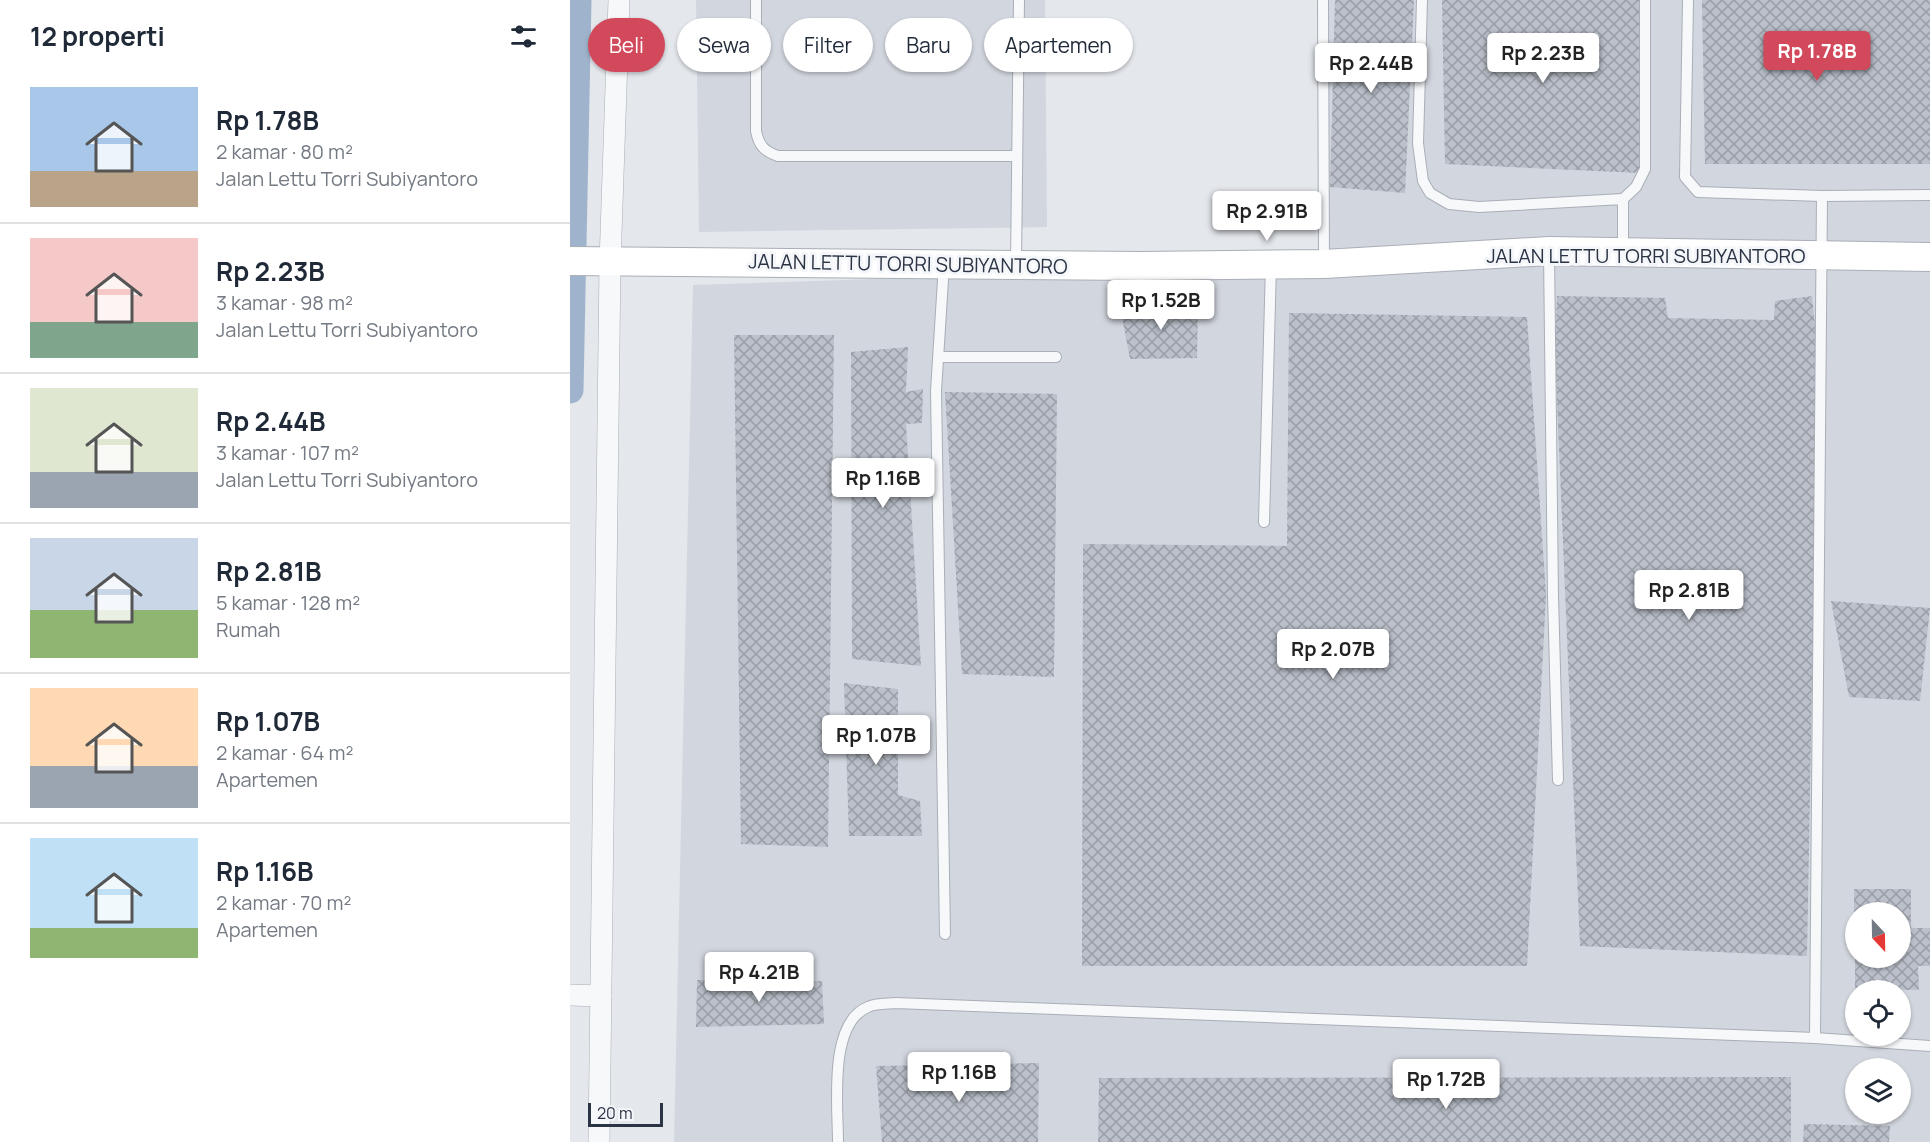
<!DOCTYPE html>
<html lang="id">
<head>
<meta charset="utf-8">
<style>
  body { margin:0; font-family:Manrope,sans-serif; background:#f2f2f3; color:#1f2937; height:100vh; display:flex; flex-direction:column; font-size:22px; white-space:nowrap }
  * { box-sizing:border-box; margin:0 }
  p { font-size:20px; color:#747a83 }
  .icon { flex:none; width:33px; height:33px; fill:none; stroke:currentColor; stroke-width:2; stroke-linecap:round; stroke-linejoin:round }
  .map { position:relative; flex:1; overflow:hidden }
  .drawer { display:flex; flex-direction:column; background:#fff; width:570px }
  .drawer>* { flex:none }
  .top-card { position:absolute; left:18px; top:18px; width:570px; height:54px; display:flex; gap:12px }
  .needle { width:39px; rotate:158deg }
  .tools { position:absolute; left:1275px; top:902px; display:grid; gap:12px }
  .tools a { display:grid; place-items:center; width:66px; height:66px; border-radius:50%; background:#fff; box-shadow:0 2px 4px #0004; font-size:30px }
  .scale { position:absolute; left:18px; bottom:15px; width:75px; box-sizing:border-box; padding-left:6px; border:3px solid #2b3445; border-top:0; font-size:16px; line-height:21px; white-space:nowrap; color:#2b3445; -webkit-text-stroke:4px #f4f6f9; paint-order:stroke }
  .price { position:absolute; translate:-50% -51px; padding:0 14px; border-radius:6px; background:#fff; color:#222; font-size:20px; line-height:39px; filter:drop-shadow(0 2px 3px #0008) }
  .price::after { content:''; position:absolute; left:50%; top:36px; width:18px; height:14px; margin-left:-9px; background:inherit; clip-path:polygon(0 0,100% 0,50% 100%) }
  .price.current { background:#d1495b; color:#fff }
  ul { padding:0; list-style:none }
  li { display:flex; align-items:center; gap:18px; height:150px; padding:0 30px }
  li+li { border-top:2px solid #e0e1e3 }
  li span { display:grid; place-items:center; flex:none; width:168px; height:120px; border-radius:0px; color:#555 }
  li>.icon { margin-inline-start:auto }
  span .icon { width:72px; height:72px; fill:#fffc; stroke-width:1 }
  li b { font-size:26px }
  h2 { display:flex; justify-content:space-between; align-items:center; height:72px; padding:0 30px; font-size:26px }
  .tag { padding:0 21px; border-radius:27px; background:#fff; box-shadow:0 2px 4px #0004; font-size:21px; line-height:54px }
  .tag.current { background:#d1495b; color:#fff }
  main { display:flex; flex:1; min-height:0 }
  .map>svg:first-child { display:block }
</style>
</head>
<body>
<main>
<section class="drawer">
<h2>12 properti<svg class="icon" aria-label="filters" viewBox="0 0 24 24"><path d="M4 7h16M4 17h16"/><circle cx="9" cy="7" r="2"/><circle cx="15" cy="17" r="2"/></svg></h2>
<ul>
<li><span style="background:linear-gradient(#a9c7e8 70%,#b9a48a 0)"><svg class="icon" aria-label="home" viewBox="0 0 24 24"><path d="M3 11l9-7 9 7M6 9v11h12V9"/></svg></span><div><b>Rp 1.78B</b><p>2 kamar · 80 m²</p><p>Jalan Lettu Torri Subiyantoro</p></div></li>
<li><span style="background:linear-gradient(#f6c9c9 70%,#7fa58c 0)"><svg class="icon" aria-label="home" viewBox="0 0 24 24"><path d="M3 11l9-7 9 7M6 9v11h12V9"/></svg></span><div><b>Rp 2.23B</b><p>3 kamar · 98 m²</p><p>Jalan Lettu Torri Subiyantoro</p></div></li>
<li><span style="background:linear-gradient(#dfe7d0 70%,#9aa5b1 0)"><svg class="icon" aria-label="home" viewBox="0 0 24 24"><path d="M3 11l9-7 9 7M6 9v11h12V9"/></svg></span><div><b>Rp 2.44B</b><p>3 kamar · 107 m²</p><p>Jalan Lettu Torri Subiyantoro</p></div></li>
<li><span style="background:linear-gradient(#c9d6e8 60%,#8fb573 0)"><svg class="icon" aria-label="home" viewBox="0 0 24 24"><path d="M3 11l9-7 9 7M6 9v11h12V9"/></svg></span><div><b>Rp 2.81B</b><p>5 kamar · 128 m²</p><p>Rumah</p></div></li>
<li><span style="background:linear-gradient(#ffd9b3 65%,#9aa5b1 0)"><svg class="icon" aria-label="home" viewBox="0 0 24 24"><path d="M3 11l9-7 9 7M6 9v11h12V9"/></svg></span><div><b>Rp 1.07B</b><p>2 kamar · 64 m²</p><p>Apartemen</p></div></li>
<li><span style="background:linear-gradient(#bfe0f5 75%,#8fb573 0)"><svg class="icon" aria-label="home" viewBox="0 0 24 24"><path d="M3 11l9-7 9 7M6 9v11h12V9"/></svg></span><div><b>Rp 1.16B</b><p>2 kamar · 70 m²</p><p>Apartemen</p></div></li>
</ul>
</section>
<div class="map">
<svg width="1360" height="1142" viewBox="0 0 1360 1142">
  <defs>
    <pattern id="building-cross-hatch" width="8" height="8" patternUnits="userSpaceOnUse" patternTransform="scale(1.5)"><rect width="8" height="8" fill="#bbc0ca"/><path d="M0 0l8 8M0 8l8-8" fill="none" stroke="#989da6"/></pattern>
  </defs>
  <rect width="100%" height="100%" fill="#e4e7ec"/>
  <g fill="#d2d6de" fill-rule="evenodd">
    <path d="M126 0H475L477 227 129 232Z"/>
    <path d="M754 0H1360V1142H104L123 285 754 264ZM1286 912H1330V957H1286ZM1286 990H1330V1035H1286ZM1286 1068H1330V1113H1286Z"/>
  </g>
  <g fill="none" stroke-linecap="round" stroke-linejoin="round">
    <path stroke="#9fb4cc" stroke-width="27" d="M0 390 8 0"/>
  </g>
  <g fill="url(#building-cross-hatch)">
    <path d="M765 0H844L835 193 760 187Z"/>
    <path d="M872 0H1070V173L875 164Z"/>
    <path d="M1132 0H1360V164H1135Z"/>
    <path d="M987 296 1095 298 1098 318 1204 320 1205 301 1242 296 1248 357 1237 956 1010 946 985 353Z"/>
    <path d="M628 304 627 358 560 359 550 306Z"/>
    <path d="M719 313 957 317 976 594 957 966H512L513 544 717 546Z"/>
    <path d="M164 335H264L258 847 171 844Z"/>
    <path d="M338 347 336 392 353 389 352 423 336 424 351 666 282 659 281 352Z"/>
    <path d="M375 392 487 394 484 677 392 674Z"/>
    <path d="M1261 601 1360 608 1350 701 1279 697Z"/>
    <path d="M274 683 328 689V795L350 801 352 836H279Z"/>
    <path d="M1284 889H1341V928H1360V966H1348L1349 990H1285V957H1330V912H1284Z"/>
    <path d="M127 980 252 981 254 1024 126 1027Z"/>
    <path d="M469 1063 468 1142H312L306 1066Z"/>
    <path d="M1221 1077V1142H528L529 1078Z"/>
    <path d="M1234 1124 1320 1126 1319 1142H1233Z"/>
  </g>
  <g fill="none" stroke-linecap="round" stroke-linejoin="round">
    <defs>
      <g id="service">
        <path d="M186 0V131C189 146 194 151 208 156H447"/>
        <path d="M753 0 754 263"/>
        <path d="M852 0 848 143 853 181 860 193 879 204 909 207 1053 199V251"/>
        <path d="M1118 0 1115 177 1128 192 1252 196 1360 195"/>
        <path d="M1053 199 1066 187 1075 169V0"/>
        <path d="M979 251 983 596 988 780"/>
        <path d="M374 264 366 391 375 934"/>
        <path d="M446 264 449 0"/>
        <path d="M369 357H486"/>
        <path d="M694 522 701 265"/>
        <path d="M1245 1038 1252 196"/>
        <path d="M268 1142C268 1106 258 1023 298 1007 306 1003 318 1004 326 1003L1245 1038 1360 1046"/>
      </g>
      <g id="minor">
        <path d="M0 995 31 996"/>
        <path d="M29 1142 40 263 49 0"/>
      </g>
      <path id="secondary" d="M0 261 571 266 754 264 979 251 1360 257"/>
    </defs>
    <use href="#service" stroke="#a9aeb7" stroke-width="12"/>
    <use href="#minor" stroke="#a9aeb7" stroke-width="22"/>
    <use href="#secondary" stroke="#a9aeb7" stroke-width="30"/>
    <use href="#service" stroke="#f7f8fa" stroke-width="10"/>
    <use href="#minor" stroke="#f7f8fa" stroke-width="21"/>
    <use href="#secondary" stroke="#fff" stroke-width="28"/>
  </g>
  <g text-anchor="middle" stroke-width="6" stroke-linejoin="round" paint-order="stroke">
    <g font-size="20" fill="#2b3445" stroke="#f4f6f9">
      <text x="1076" y="263">JALAN LETTU TORRI SUBIYANTORO</text>
      <text transform="translate(338 264) rotate(1)" y="7">JALAN LETTU TORRI SUBIYANTORO</text>
    </g>
  </g>
</svg>
<div class="tools">
<a><svg class="needle" viewBox="-14 -14 28 28"><path d="M0-13l5 13h-10z" fill="#e53935"/><path d="M0 13l5-13h-10z" fill="#747a83"/></svg></a>
<a><svg class="icon" aria-label="locate" viewBox="0 0 24 24"><circle cx="12" cy="12" r="6"/><path d="M12 2v4M12 18v4M2 12h4M18 12h4"/></svg></a>
<a><svg class="icon" aria-label="layers" viewBox="0 0 24 24"><path d="M12 4l9 5-9 5-9-5zM3 14l9 5 9-5"/></svg></a>
</div>
<div class="scale">20 m</div>
<b class="price current" style="left:1247px;top:82px">Rp 1.78B</b>
<b class="price" style="left:973px;top:84px">Rp 2.23B</b>
<b class="price" style="left:801px;top:94px">Rp 2.44B</b>
<b class="price" style="left:697px;top:242px">Rp 2.91B</b>
<b class="price" style="left:591px;top:331px">Rp 1.52B</b>
<b class="price" style="left:313px;top:509px">Rp 1.16B</b>
<b class="price" style="left:1119px;top:621px">Rp 2.81B</b>
<b class="price" style="left:763px;top:680px">Rp 2.07B</b>
<b class="price" style="left:306px;top:766px">Rp 1.07B</b>
<b class="price" style="left:189px;top:1003px">Rp 4.21B</b>
<b class="price" style="left:389px;top:1103px">Rp 1.16B</b>
<b class="price" style="left:876px;top:1110px">Rp 1.72B</b>
<div class="top-card">
<a class="tag current">Beli</a>
<a class="tag">Sewa</a>
<a class="tag">Filter</a>
<a class="tag">Baru</a>
<a class="tag">Apartemen</a>
</div>
</div>
</main>
</body>
</html>
